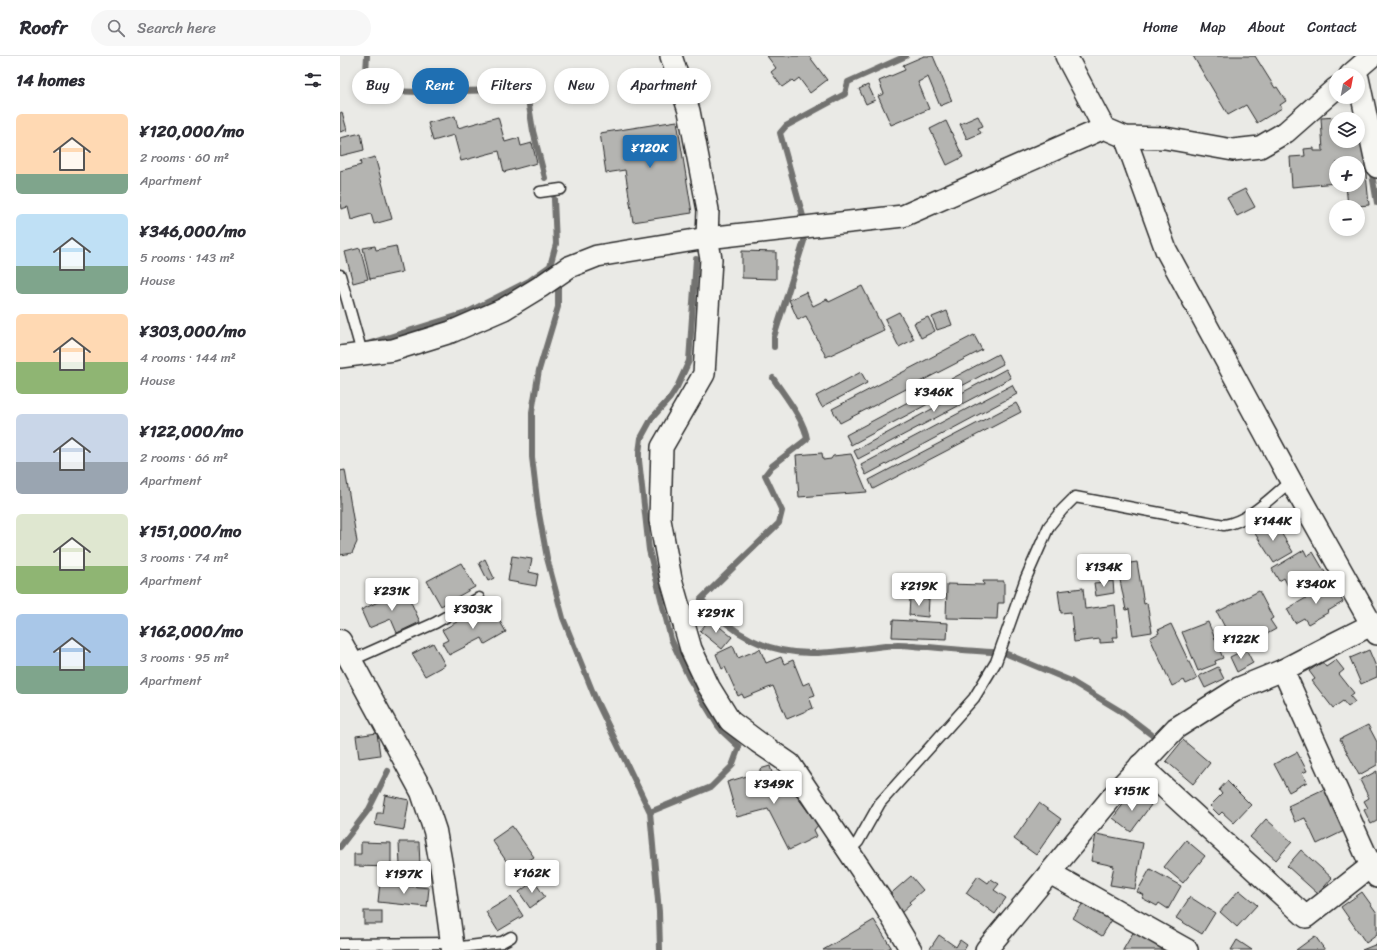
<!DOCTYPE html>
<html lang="en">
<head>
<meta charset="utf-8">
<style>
  body { margin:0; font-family:Sriracha,sans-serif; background:#f7f7f7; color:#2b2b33; height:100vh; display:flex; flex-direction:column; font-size:15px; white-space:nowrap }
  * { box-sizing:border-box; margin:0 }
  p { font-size:13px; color:#7c7c81 }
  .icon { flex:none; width:22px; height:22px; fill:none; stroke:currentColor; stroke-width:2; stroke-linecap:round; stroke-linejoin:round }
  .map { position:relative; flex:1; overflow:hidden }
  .sheet { display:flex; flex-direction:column; background:#fff; width:340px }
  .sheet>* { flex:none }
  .hud { position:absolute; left:12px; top:12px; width:380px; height:36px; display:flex; gap:8px }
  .needle { width:26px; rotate:32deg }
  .buttons { position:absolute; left:989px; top:12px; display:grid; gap:8px }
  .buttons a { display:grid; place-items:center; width:36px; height:36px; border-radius:50%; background:#fff; box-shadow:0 2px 6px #0003; font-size:20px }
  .price { position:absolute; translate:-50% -34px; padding:0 9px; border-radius:4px; background:#fff; color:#222; font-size:13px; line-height:26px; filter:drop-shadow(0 1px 2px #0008) }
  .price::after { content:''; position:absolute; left:50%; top:24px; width:12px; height:9px; margin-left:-6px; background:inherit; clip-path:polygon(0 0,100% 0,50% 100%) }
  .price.current { background:#1f6fb2; color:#fff }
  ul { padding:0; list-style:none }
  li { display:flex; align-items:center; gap:12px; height:100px; padding:0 16px }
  li span { display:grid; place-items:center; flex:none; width:112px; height:80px; border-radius:6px; color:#555 }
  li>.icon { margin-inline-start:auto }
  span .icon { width:48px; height:48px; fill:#fffc; stroke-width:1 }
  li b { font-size:17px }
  h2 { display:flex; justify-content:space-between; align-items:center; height:48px; padding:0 16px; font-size:17px }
  .tag { padding:0 14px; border-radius:18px; background:#fff; box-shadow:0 2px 6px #0003; font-size:14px; line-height:36px }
  .tag.current { background:#1f6fb2; color:#fff }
  header { display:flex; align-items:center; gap:24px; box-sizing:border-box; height:56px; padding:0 20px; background:#fff; border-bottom:1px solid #e1e1e2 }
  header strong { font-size:19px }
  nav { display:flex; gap:22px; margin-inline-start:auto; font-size:14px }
  .search { width:280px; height:36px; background:#f7f7f7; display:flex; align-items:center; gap:10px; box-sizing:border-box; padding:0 14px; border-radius:22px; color:#7c7c81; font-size:15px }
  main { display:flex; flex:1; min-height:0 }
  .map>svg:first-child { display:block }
</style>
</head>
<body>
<header>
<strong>Roofr</strong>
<div class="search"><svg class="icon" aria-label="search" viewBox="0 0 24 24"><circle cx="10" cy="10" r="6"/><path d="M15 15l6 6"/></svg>Search here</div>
<nav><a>Home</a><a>Map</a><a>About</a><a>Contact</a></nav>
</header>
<main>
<section class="sheet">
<h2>14 homes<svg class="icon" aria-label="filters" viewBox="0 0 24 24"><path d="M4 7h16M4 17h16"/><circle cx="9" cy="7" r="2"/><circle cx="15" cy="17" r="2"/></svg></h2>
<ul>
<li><span style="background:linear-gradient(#ffd9b3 75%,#7fa58c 0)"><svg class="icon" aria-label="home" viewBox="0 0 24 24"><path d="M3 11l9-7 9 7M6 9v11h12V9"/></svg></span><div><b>¥120,000/mo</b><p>2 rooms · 60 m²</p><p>Apartment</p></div></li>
<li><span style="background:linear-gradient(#bfe0f5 65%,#7fa58c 0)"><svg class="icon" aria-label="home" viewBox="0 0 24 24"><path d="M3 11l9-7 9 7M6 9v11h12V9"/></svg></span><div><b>¥346,000/mo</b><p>5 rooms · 143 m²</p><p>House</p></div></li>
<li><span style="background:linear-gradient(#ffd9b3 60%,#8fb573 0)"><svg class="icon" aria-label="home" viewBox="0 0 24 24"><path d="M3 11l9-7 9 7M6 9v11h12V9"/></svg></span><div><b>¥303,000/mo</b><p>4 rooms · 144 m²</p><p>House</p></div></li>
<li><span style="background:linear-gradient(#c9d6e8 60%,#9aa5b1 0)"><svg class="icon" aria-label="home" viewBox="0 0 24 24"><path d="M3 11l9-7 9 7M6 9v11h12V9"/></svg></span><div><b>¥122,000/mo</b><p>2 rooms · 66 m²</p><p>Apartment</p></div></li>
<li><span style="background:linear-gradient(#dfe7d0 65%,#8fb573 0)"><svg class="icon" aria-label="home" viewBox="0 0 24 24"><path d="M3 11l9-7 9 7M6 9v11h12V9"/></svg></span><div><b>¥151,000/mo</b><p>3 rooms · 74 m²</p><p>Apartment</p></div></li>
<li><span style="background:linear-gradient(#a9c7e8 65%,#7fa58c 0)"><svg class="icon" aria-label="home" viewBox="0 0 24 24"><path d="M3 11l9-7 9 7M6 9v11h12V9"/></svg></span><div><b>¥162,000/mo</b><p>3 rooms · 95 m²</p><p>Apartment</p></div></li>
</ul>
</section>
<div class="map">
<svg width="1037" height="894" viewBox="0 0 1037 894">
  <rect width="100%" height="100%" fill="#eaeae6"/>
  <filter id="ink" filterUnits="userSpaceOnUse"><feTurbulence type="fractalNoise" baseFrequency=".025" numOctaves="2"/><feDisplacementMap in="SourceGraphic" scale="8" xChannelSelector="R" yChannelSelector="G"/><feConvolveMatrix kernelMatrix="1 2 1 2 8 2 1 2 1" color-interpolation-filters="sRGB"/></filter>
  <g filter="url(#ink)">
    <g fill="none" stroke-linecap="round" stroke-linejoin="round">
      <g stroke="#727270" stroke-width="6">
        <path d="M27 0 26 15 32 26 40 33 48 35 80 36 161 34 187 37 193 75 205 122"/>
        <path d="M1031 113 1037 147"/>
        <path d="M461 160H463L440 77 446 70 505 38 508 26 566 0"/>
        <path d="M218 230V251L199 314 192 356V401L198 452 207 502 223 562 256 644 310 756 319 856 320 894"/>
        <path d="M27 288 126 257 189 225 210 210 216 188 214 143"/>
        <path d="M434 291V281L464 185"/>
        <path d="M433 322C444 339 464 363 467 383L432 410 425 419 442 455 439 467 361 543C392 578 426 598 474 597 502 596 530 591 558 589 568 589 579 591 589 591 610 593 631 595 652 596"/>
        <path d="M667 598 731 625 782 656 812 679"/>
        <path d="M310 756 371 731 392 710 399 691 382 675 378 670 349 622 331 583 309 494 299 404V397L301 382 312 362 330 342 337 331 349 305 356 203"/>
        <path d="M0 791 29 753 48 715"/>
      </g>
    </g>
    <g fill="#b4b4b1" stroke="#2b2b2b">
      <path d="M427 0H469L487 24 470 37 459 22 454 26 452 24 442 31 431 16 436 12Z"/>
      <path d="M584 0H593L612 45 600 50 588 21 578 26 589 53 551 69 538 40 544 38 539 25 565 14 563 9Z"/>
      <path d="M853 0H915L935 32 937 31 946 45 940 49 942 52 917 67 906 49 888 59Z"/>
      <path d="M528 29 535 44 526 48 519 33Z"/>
      <path d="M2 56 7 74 0 76V57Z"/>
      <path d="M115 60 118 72 158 61 165 86 179 82 181 90 192 87 197 107 164 116 159 95 121 105 114 79 93 85 88 67Z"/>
      <path d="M638 60 643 70 638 72 641 77 627 83 620 68Z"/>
      <path d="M1014 60V63H996V85H1018V76H1022L1029 149 1008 151 1006 129H1018V107H996V127L952 131 950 101 965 100 964 93 974 92V95H983L981 62Z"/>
      <path d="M337 65 352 157 293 166 285 114 266 117 260 77Z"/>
      <path d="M606 65 623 101 607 109 590 73Z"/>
      <path d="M21 77 24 94 0 100V82Z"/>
      <path d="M35 101 52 163 34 168 31 158 11 164 8 151 1 153 0 148V115L21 109 20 105Z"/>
      <path d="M905 133 915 151 897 160 887 142Z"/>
      <path d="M35 190 36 194 56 190 62 216 30 223 23 192Z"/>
      <path d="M20 192 28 223 13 227 5 196Z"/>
      <path d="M402 195 436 196V223L402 222Z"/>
      <path d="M522 230 544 274 486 301 466 260 458 264 449 244 466 236 473 250 487 243 489 246Z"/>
      <path d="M607 255 612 269 597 274 592 261Z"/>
      <path d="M559 256 574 283 559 291 545 263Z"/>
      <path d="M588 261 595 275 581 282 574 267Z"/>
      <path d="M634 279 642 294 500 367 492 353Z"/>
      <path d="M658 298 663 308 511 389 506 379Z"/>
      <path d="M666 313 671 322 518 403 514 395Z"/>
      <path d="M521 316 527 327 482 351 476 340Z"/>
      <path d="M672 329 677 338 526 419 521 409Z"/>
      <path d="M676 347 681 356 533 433 529 424Z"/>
      <path d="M482 397 483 404 491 403 493 400 511 398 527 436 459 441 456 399Z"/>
      <path d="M5 414 17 486 12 497 0 499V415Z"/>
      <path d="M933 464 953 496 934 507 914 476Z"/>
      <path d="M964 494 967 500 973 496 989 523 961 540 954 527 948 530 944 522 939 525 932 513Z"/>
      <path d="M172 500 192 503 189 516 198 518 196 530 168 525Z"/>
      <path d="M145 503 154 522 148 525 139 507Z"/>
      <path d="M797 506 804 548 807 547 812 576 793 579 789 553 786 554 777 509Z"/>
      <path d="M121 507 135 531 101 550 87 525Z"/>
      <path d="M643 525H664V547H658L657 563 606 562 607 528 644 529Z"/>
      <path d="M773 525 774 537 756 540 754 527Z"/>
      <path d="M992 527 1003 546 988 555 989 556 968 568 964 562 955 567 947 553Z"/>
      <path d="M743 532 745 553 775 549 778 581H773L774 586 760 587V583L734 586 731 556 721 557 718 535Z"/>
      <path d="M65 533 80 566 57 577 51 563 29 572 21 554Z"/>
      <path d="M919 535 933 562 930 564 936 573 916 584 912 575 892 585 877 556Z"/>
      <path d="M570 542 589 543 588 561 569 559Z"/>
      <path d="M150 548 166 576 145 588 142 582 109 599 102 587 108 584 102 574Z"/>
      <path d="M370 563 392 581 382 593 360 575Z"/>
      <path d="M553 564 608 567 607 583 552 581Z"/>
      <path d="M868 566 883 602 875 605 876 608 858 615 842 576Z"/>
      <path d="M831 568 857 623 846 628 844 624 832 630 810 582 819 577 818 574Z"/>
      <path d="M93 587 105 609 85 620 72 598Z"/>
      <path d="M393 590 398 602 420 593 426 607 441 601 444 608 453 604 463 629 470 626 475 639 469 641 473 652 447 663 433 630 404 642 402 638 398 640 385 611 382 613 376 598Z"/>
      <path d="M906 593 913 607 897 616 890 601Z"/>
      <path d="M1029 594 1037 613V621L1021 628 1010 602Z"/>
      <path d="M996 604 1004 614 999 618 1014 637 1010 640 1015 646 1008 651 1003 645 993 652 972 625 975 623 969 615 982 606 986 611Z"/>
      <path d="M878 611 884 623 865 632 859 620Z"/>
      <path d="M1028 669 1037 686V709L1019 719 1000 683Z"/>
      <path d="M37 677 40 699 19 702 16 680Z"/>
      <path d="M843 684 870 707 853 728 826 705Z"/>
      <path d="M957 696 967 715 962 717 967 726 949 736 934 708Z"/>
      <path d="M430 710 433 720 441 719 478 769 474 774 477 780 449 794 428 753 397 761 387 726 420 716V713Z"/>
      <path d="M1037 715V765L1031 768 1024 754 1028 752 1024 745 1029 742 1020 724Z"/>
      <path d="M887 725 911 749 894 767 882 756 879 759 870 750 882 738 879 734Z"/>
      <path d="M984 733 1004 775 977 788 965 762 955 766 948 750Z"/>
      <path d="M793 735 811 749 791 776 773 762Z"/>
      <path d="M45 739 69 744 64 774 35 769 37 757H42Z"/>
      <path d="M699 747 721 763 696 799 674 783Z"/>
      <path d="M926 763 952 786 936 804 910 781Z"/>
      <path d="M172 770 194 801 173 815 152 784Z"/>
      <path d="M756 778 803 787 795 833 770 829 774 810 751 805Z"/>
      <path d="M846 784 865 800 843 827 824 811Z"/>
      <path d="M21 786 51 787V811L14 810V798H21Z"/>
      <path d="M59 786H79L80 810H60Z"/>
      <path d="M961 794 992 822 978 838 947 810Z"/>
      <path d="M810 813 841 830 828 853 819 847 817 850 802 842 804 839 797 836Z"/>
      <path d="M571 820 583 834 569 846 571 848 561 857 547 841Z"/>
      <path d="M638 820 648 827 651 823 659 828 654 834 666 842 655 858 626 837Z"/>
      <path d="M194 825 205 841 190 852 179 836Z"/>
      <path d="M40 827 89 832 87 851 38 846Z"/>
      <path d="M899 834 917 849 897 871 880 856Z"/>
      <path d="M1022 836 1037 857V879L1026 887 1001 851Z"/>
      <path d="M171 841 183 860 158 875 146 856Z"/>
      <path d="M850 841 875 857 862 878 836 862Z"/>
      <path d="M745 844 773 862 762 880 733 862Z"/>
      <rect x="24" y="855" width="18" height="13"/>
      <path d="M534 864 551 891 546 894H483Z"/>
      <path d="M794 875 825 894H783Z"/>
      <path d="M599 879 616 891 620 884 627 889 624 894H589Z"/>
      <path d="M975 880 985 894H956Z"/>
      <path d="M897 884 912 894H891Z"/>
      <path d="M1037 888V894H1022Z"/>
    </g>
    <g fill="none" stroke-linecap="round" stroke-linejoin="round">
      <defs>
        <g id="lane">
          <path d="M200 136 221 133"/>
          <path d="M0 219 22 297"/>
          <path d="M10 605 95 567 139 542"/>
          <path d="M509 795 518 786 540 747 634 642 656 606 686 522 709 470 722 454 735 441 884 469C910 465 931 441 951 425"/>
          <path d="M0 888 112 887"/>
          <path d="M113 892 162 886 171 881"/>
        </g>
        <g id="street">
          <path d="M331 0 349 55 368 154 367 182 371 203 364 318 322 391 320 464 331 523 351 593 369 631 390 665 418 686 450 708 542 845 571 894"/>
          <path d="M726 0 764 72"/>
          <path d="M1010 19 1032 0"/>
          <path d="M1018 22 1037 111"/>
          <path d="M785 81 826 194 951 425 1037 578"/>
          <path d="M0 301 53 294 111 276 164 253 200 231 229 211 257 200 367 182 563 160 764 72 785 81 825 82 893 94 920 91 946 76 996 32"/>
          <path d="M943 614 1031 810 1037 821"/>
          <path d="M800 709 966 861 1031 810 1037 807"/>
          <path d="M710 817 847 894"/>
          <path d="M646 894 782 729 836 672 899 632 943 614 989 590 1031 569H1037"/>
        </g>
        <path id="secondary" d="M0 585 82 736 95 775 103 820 113 894"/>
      </defs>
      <use href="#lane" stroke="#2b2b2b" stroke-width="13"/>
      <use href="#street" stroke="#2b2b2b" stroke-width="24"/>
      <use href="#secondary" stroke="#2b2b2b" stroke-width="25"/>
      <use href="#lane" stroke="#f6f6f2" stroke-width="10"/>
      <use href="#street" stroke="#f6f6f2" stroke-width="21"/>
      <use href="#secondary" stroke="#f6f6f2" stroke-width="22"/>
    </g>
  </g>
</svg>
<div class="buttons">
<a><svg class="needle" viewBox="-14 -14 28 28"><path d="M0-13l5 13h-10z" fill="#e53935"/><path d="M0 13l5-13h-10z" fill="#7c7c81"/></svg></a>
<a><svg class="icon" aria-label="layers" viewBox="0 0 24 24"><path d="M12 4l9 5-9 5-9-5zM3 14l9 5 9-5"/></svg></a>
<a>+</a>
<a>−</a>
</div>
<b class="price current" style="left:310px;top:113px">¥120K</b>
<b class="price" style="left:594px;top:357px">¥346K</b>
<b class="price" style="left:933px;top:486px">¥144K</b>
<b class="price" style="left:764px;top:532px">¥134K</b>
<b class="price" style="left:976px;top:549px">¥340K</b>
<b class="price" style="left:579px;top:551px">¥219K</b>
<b class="price" style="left:52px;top:556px">¥231K</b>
<b class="price" style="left:133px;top:574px">¥303K</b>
<b class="price" style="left:376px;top:578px">¥291K</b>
<b class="price" style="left:901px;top:604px">¥122K</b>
<b class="price" style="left:434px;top:749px">¥349K</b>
<b class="price" style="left:792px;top:756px">¥151K</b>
<b class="price" style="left:192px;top:838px">¥162K</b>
<b class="price" style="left:64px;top:839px">¥197K</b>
<div class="hud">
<a class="tag">Buy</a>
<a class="tag current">Rent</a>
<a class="tag">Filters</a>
<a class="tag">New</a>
<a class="tag">Apartment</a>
</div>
</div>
</main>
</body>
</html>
